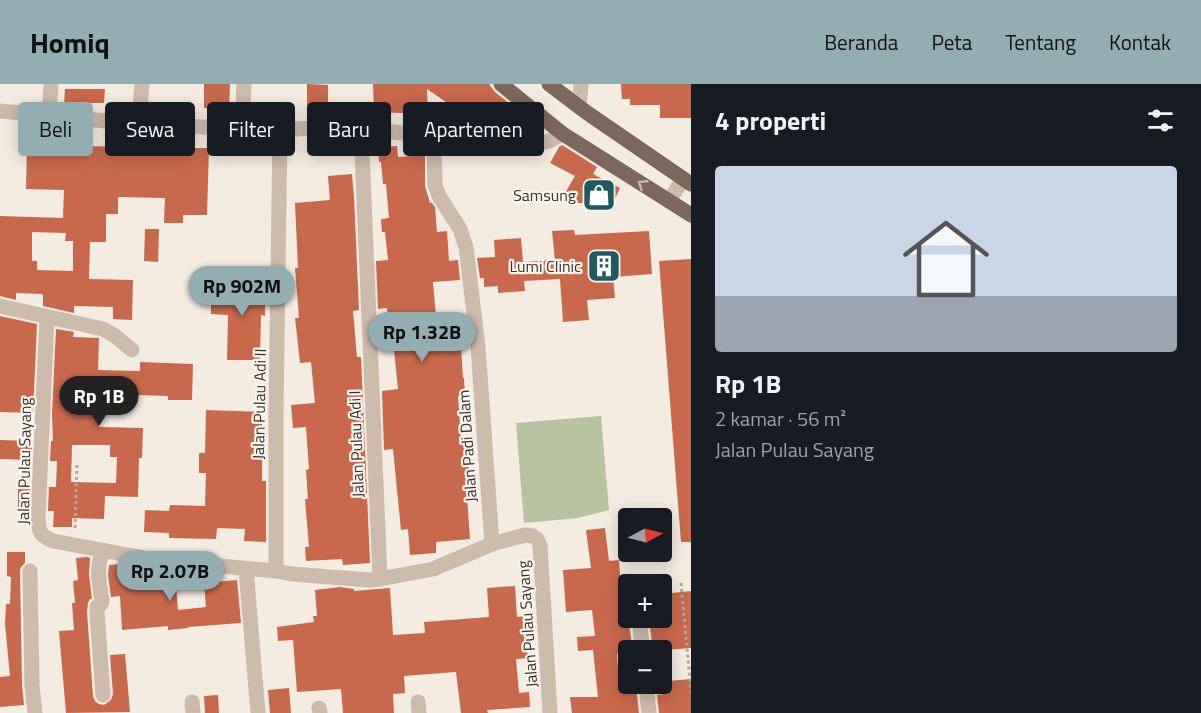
<!DOCTYPE html>
<html lang="id">
<head>
<meta charset="utf-8">
<style>
  body { margin:0; font-family:"Titillium Web",sans-serif; background:#20242c; color:#f1f3f6; height:100vh; display:flex; flex-direction:column; font-size:22px; white-space:nowrap }
  * { box-sizing:border-box; margin:0 }
  p { font-size:20px; color:#9ea1a6 }
  .icon { flex:none; width:33px; height:33px; fill:none; stroke:currentColor; stroke-width:2; stroke-linecap:round; stroke-linejoin:round }
  .map { position:relative; flex:1; overflow:hidden }
  .panel { display:flex; flex-direction:column; background:#171b24; width:510px }
  .panel>* { flex:none }
  .hud { position:absolute; left:18px; top:18px; width:570px; height:54px; display:flex; gap:12px }
  .needle { width:39px; rotate:83deg }
  .tools { position:absolute; left:618px; top:424px; display:grid; gap:12px }
  .tools a { display:grid; place-items:center; width:54px; height:54px; border-radius:6px; background:#171b24; box-shadow:0 3px 15px #0003; font-size:30px }
  .price { position:absolute; translate:-50% -51px; padding:0 14px; border-radius:21px; background:#92aeb2; color:#111; font-size:20px; line-height:39px; filter:drop-shadow(0 2px 3px #0008) }
  .price::after { content:''; position:absolute; left:50%; top:36px; width:18px; height:14px; margin-left:-9px; background:inherit; clip-path:polygon(0 0,100% 0,50% 100%) }
  .price.selected { background:#222; color:#fff }
  ul { padding:0; list-style:none }
  li { display:grid; align-content:center; gap:12px; height:318px; padding:0 24px }
  li+li { border-top:2px solid #363941 }
  li span { display:grid; place-items:center; height:186px; border-radius:6px; color:#555 }
  li>.icon { margin-inline-start:auto }
  span .icon { width:108px; height:108px; fill:#fffc; stroke-width:1 }
  li b { font-size:26px }
  h2 { display:flex; justify-content:space-between; align-items:center; height:72px; padding:0 24px; font-size:26px }
  .tag { padding:0 21px; border-radius:6px; background:#171b24; box-shadow:0 3px 15px #0003; font-size:21px; line-height:54px }
  .tag.selected { background:#92aeb2; color:#111 }
  header { display:flex; align-items:center; gap:36px; box-sizing:border-box; height:84px; padding:0 30px; background:#92aeb2; color:#111 }
  header strong { font-size:28px }
  nav { display:flex; gap:33px; margin-inline-start:auto; font-size:21px }
  main { display:flex; flex:1; min-height:0 }
  .map>svg:first-child { display:block }
</style>
</head>
<body>
<header>
<strong>Homiq</strong>
<nav><a>Beranda</a><a>Peta</a><a>Tentang</a><a>Kontak</a></nav>
</header>
<main>
<div class="map">
<svg width="691" height="629" viewBox="0 0 691 629">
  <rect width="100%" height="100%" fill="#f4ebe1"/>
  <path fill="#b8c4a0" d="M601 332 609 426 578 434 524 439 516 339Z"/>
  <g fill="#c8694b" fill-rule="evenodd">
    <path d="M204 0H230L229 25 204 24Z"/>
    <path d="M307 0 328 1V27H307Z"/>
    <path d="M373 0H489L495 8 534 39 530 45 488 47 427 5 428 30 374 28Z"/>
    <path d="M621 0H691V34H660V21H630V15H622Z"/>
    <path d="M65 5H105L104 19H85V25L64 23Z"/>
    <path d="M68 57 90 58V62L119 63V69L193 71V64H209L207 131H183V139H164L165 114 118 113V130H106V158H90L89 195 133 196 132 236 113 235V223L74 222V229L43 222V210L16 209V216L0 212V132L63 134 64 106 26 105 27 59 68 60ZM32 148 66 149 65 157H73V187L37 186V177H32Z"/>
    <path d="M562 61 597 83 593 90 620 104 613 119H578L564 111 575 92 550 79 559 63Z"/>
    <path d="M397 62 398 73 425 71V102L430 119H432L435 123 437 148 447 147 449 177 458 176 460 196 433 198 436 233 459 231 463 294H464L465 311 458 312 461 355H466L469 385H467L469 412H467L470 455 436 458V469L410 471 408 445 401 446 393 365 384 366 382 307 398 305 393 255H389L387 224 378 225 376 177 388 176 385 148H382L381 135 389 134 386 100H383L381 78H379L378 63Z"/>
    <path d="M352 90 354 113 359 226 353 227 357 273H361L370 479 343 481 342 475 306 477 305 463H309L305 415H308L306 386 309 385 306 343 293 344 291 321 315 319 311 278 300 279 295 234H299L295 184H298L295 119 330 116 328 92Z"/>
    <path d="M145 145H159L158 178 144 177Z"/>
    <path d="M574 146 575 151 649 147 652 190 613 193 615 214 587 216 589 236 563 238 560 195 524 197 525 207 498 209V202L484 203V194H480L477 174 495 173 494 156 521 154 523 178 555 176 552 147Z"/>
    <path d="M691 175V458H681L659 177Z"/>
    <path d="M218 196 264 197 263 218H265V232L261 231 260 276H227L228 231 211 230V217H218Z"/>
    <path d="M0 232 37 240 33 329 0 328Z"/>
    <path d="M56 245 74 248 73 253 99 254 98 286 140 287V278L193 280 192 316H168V312L135 311V307L100 306 99 343 143 344 142 374H139L138 413 105 412 104 435 72 434V443H53L54 427H48L49 403H56L57 377H50L51 357H53L52 330ZM72 361H110V373H117L116 399 71 398Z"/>
    <path d="M206 326 262 328V397H266V458L244 457 245 445 217 444 216 455 169 454V449L144 448 145 426 169 427 170 421 205 422 206 389H199V369H205Z"/>
    <path d="M0 356 32 357 31 376 0 375Z"/>
    <path d="M18 403H30L29 427H18Z"/>
    <path d="M605 444 609 477 619 476 621 506H627L628 534 633 567H628V569L617 570 619 604 636 602 639 629H572L570 613H598L593 566 578 567 577 553 595 552 592 526 566 528 563 486 591 484 586 446Z"/>
    <path d="M7 468H25V479L21 483 20 487 22 601 24 621 0 623V593L10 592 5 540 6 520H10L11 493 7 492Z"/>
    <path d="M87 473 90 474 89 491 92 515H90L88 519 87 528 93 612 95 617 99 620 104 621 111 616 113 610 110 571 125 570 130 628 66 629 59 547 74 546 72 519H75L73 497 78 496 76 474Z"/>
    <path d="M121 480V490L142 488V491L175 489 178 526 206 523 204 499 237 496 241 539 188 543V544L168 546V542L122 546 120 512 111 513 108 491 109 481Z"/>
    <path d="M515 502 517 533 526 532 527 546 525 547 528 574 516 575 519 609 529 608 530 623 487 626 488 629H461L456 588 404 592 405 609 393 610 394 629H343L341 605 297 608 293 556 278 557 277 543 314 538 313 532H317L315 506 340 503 354 505V507L390 504 393 551 425 549 424 538 489 533 487 504Z"/>
    <path d="M691 507V564L653 567 649 534H662V510Z"/>
    <path d="M691 595V629H659L657 611 669 609 668 597Z"/>
    <path d="M289 604 291 629H270L268 606Z"/>
    <path d="M218 611 219 629H205L204 612Z"/>
  </g>
  <g fill="none" stroke-linecap="round" stroke-linejoin="round">
    <g stroke="#b9a596" stroke-width="3" stroke-dasharray="3 3" stroke-linecap="butt">
      <path d="M75 444 77 379"/>
      <path d="M681 499 691 608"/>
    </g>
    <g stroke="#cdbbac" stroke-width="15">
      <path d="M579 23 581 0"/>
      <path d="M0 27 106 37 218 44 280 46 313 44H361L499 61 538 60 549 57 563 50"/>
      <path d="M49 32 51 0"/>
      <path d="M139 39 142 0"/>
      <path d="M242 44 244 0"/>
      <path d="M361 44 380 495"/>
      <path d="M434 53 435 101 439 112 460 145 466 163 478 263 492 460"/>
      <path d="M669 117 683 95"/>
      <path d="M0 222 103 245 115 252 132 266"/>
      <path d="M47 233 38 433C39 448 39 451 53 457L155 476 276 487 291 490 370 496 380 495 433 485 492 460 525 451 533 452 537 455 540 461 550 629"/>
      <path d="M246 485 258 629"/>
      <path d="M30 487 32 601 35 629"/>
      <path d="M276 487V331L280 46"/>
      <path d="M639 534 643 567"/>
      <path d="M646 600 649 629"/>
      <path d="M103 611 97 528V523L101 520 102 517C100 502 94 479 105 467"/>
      <path d="M192 618 193 629"/>
      <path d="M418 618 419 629"/>
      <path d="M319 624 320 629"/>
    </g>
    <g stroke="#7d675c" stroke-width="15">
      <path d="M501 0 563 50 691 131"/>
      <path d="M549 0 586 28 691 100"/>
    </g>
  </g>
  <defs><path id="oneway-chevron" d="M-2-3.5L2.5 0L-2 3.5" fill="none" stroke-width="1.6" stroke-linecap="round" stroke-linejoin="round" transform="scale(1.5)"/></defs>
  <use stroke="#c2b5ac" href="#oneway-chevron" transform="translate(642 100) rotate(-147)"/>
  <defs>
    <symbol id="shop-square" viewBox="-11 -11 22 22"><rect x="-9" y="-9" width="18" height="18" rx="4" fill="#1f5a5e" stroke="#fbf5ee"/><path d="M-5-2.5h2.3a2.7 3.5 0 0 1 5.4 0H5L5.5 6h-11ZM-1.5-2.5h3a1.5 2.3 0 0 0-3 0Z" fill="#fff"/></symbol>
    <symbol id="building-square" viewBox="-11 -11 22 22"><rect x="-9" y="-9" width="18" height="18" rx="4" fill="#1f5a5e" stroke="#fbf5ee"/><path d="M-4-6H4V6H1V3H-1V6H-4ZM-2.5-4.3h1.7v1.8h-1.7ZM.8-4.3h1.7v1.8H.8ZM-2.5-1h1.7V.8h-1.7ZM.8-1h1.7V.8H.8Z" fill="#fff"/></symbol>
  </defs>
  <g fill-rule="evenodd">
    <use href="#shop-square" x="580" y="92" width="38" height="38"/>
    <use href="#building-square" x="585" y="163" width="38" height="38"/>
  </g>
  <g text-anchor="middle" stroke-width="4.5" stroke-linejoin="round" paint-order="stroke">
    <g font-size="16" fill="#3b302b" stroke="#fbf5ee" text-anchor="end">
      <text x="576" y="117">Samsung</text>
      <text x="581" y="188">Lumi Clinic</text>
    </g>
    <g font-size="16" fill="#3b302b" stroke="#fbf5ee">
      <text transform="translate(259 320) rotate(-89)" y="6">Jalan Pulau Adi II</text>
      <text transform="translate(356 360) rotate(-92)" y="6">Jalan Pulau Adi I</text>
      <text transform="translate(467 362) rotate(-94)" y="6">Jalan Padi Dalam</text>
      <text transform="translate(24 377) rotate(-89)" y="6">Jalan Pulau Sayang</text>
      <text transform="translate(527 540) rotate(-94)" y="6">Jalan Pulau Sayang</text>
    </g>
  </g>
</svg>
<div class="tools">
<a><svg class="needle" viewBox="-14 -14 28 28"><path d="M0-13l5 13h-10z" fill="#e53935"/><path d="M0 13l5-13h-10z" fill="#9ea1a6"/></svg></a>
<a>+</a>
<a>−</a>
</div>
<b class="price" style="left:242px;top:233px">Rp 902M</b>
<b class="price" style="left:422px;top:279px">Rp 1.32B</b>
<b class="price selected" style="left:99px;top:343px">Rp 1B</b>
<b class="price" style="left:170px;top:518px">Rp 2.07B</b>
<div class="hud">
<a class="tag selected">Beli</a>
<a class="tag">Sewa</a>
<a class="tag">Filter</a>
<a class="tag">Baru</a>
<a class="tag">Apartemen</a>
</div>
</div>
<section class="panel">
<h2>4 properti<svg class="icon" aria-label="filters" viewBox="0 0 24 24"><path d="M4 7h16M4 17h16"/><circle cx="9" cy="7" r="2"/><circle cx="15" cy="17" r="2"/></svg></h2>
<ul>
<li><span style="background:linear-gradient(#c9d6e8 70%,#9aa5b1 0)"><svg class="icon" aria-label="home" viewBox="0 0 24 24"><path d="M3 11l9-7 9 7M6 9v11h12V9"/></svg></span><div><b>Rp 1B</b><p>2 kamar · 56 m²</p><p>Jalan Pulau Sayang</p></div></li>
</ul>
</section>
</main>
</body>
</html>
